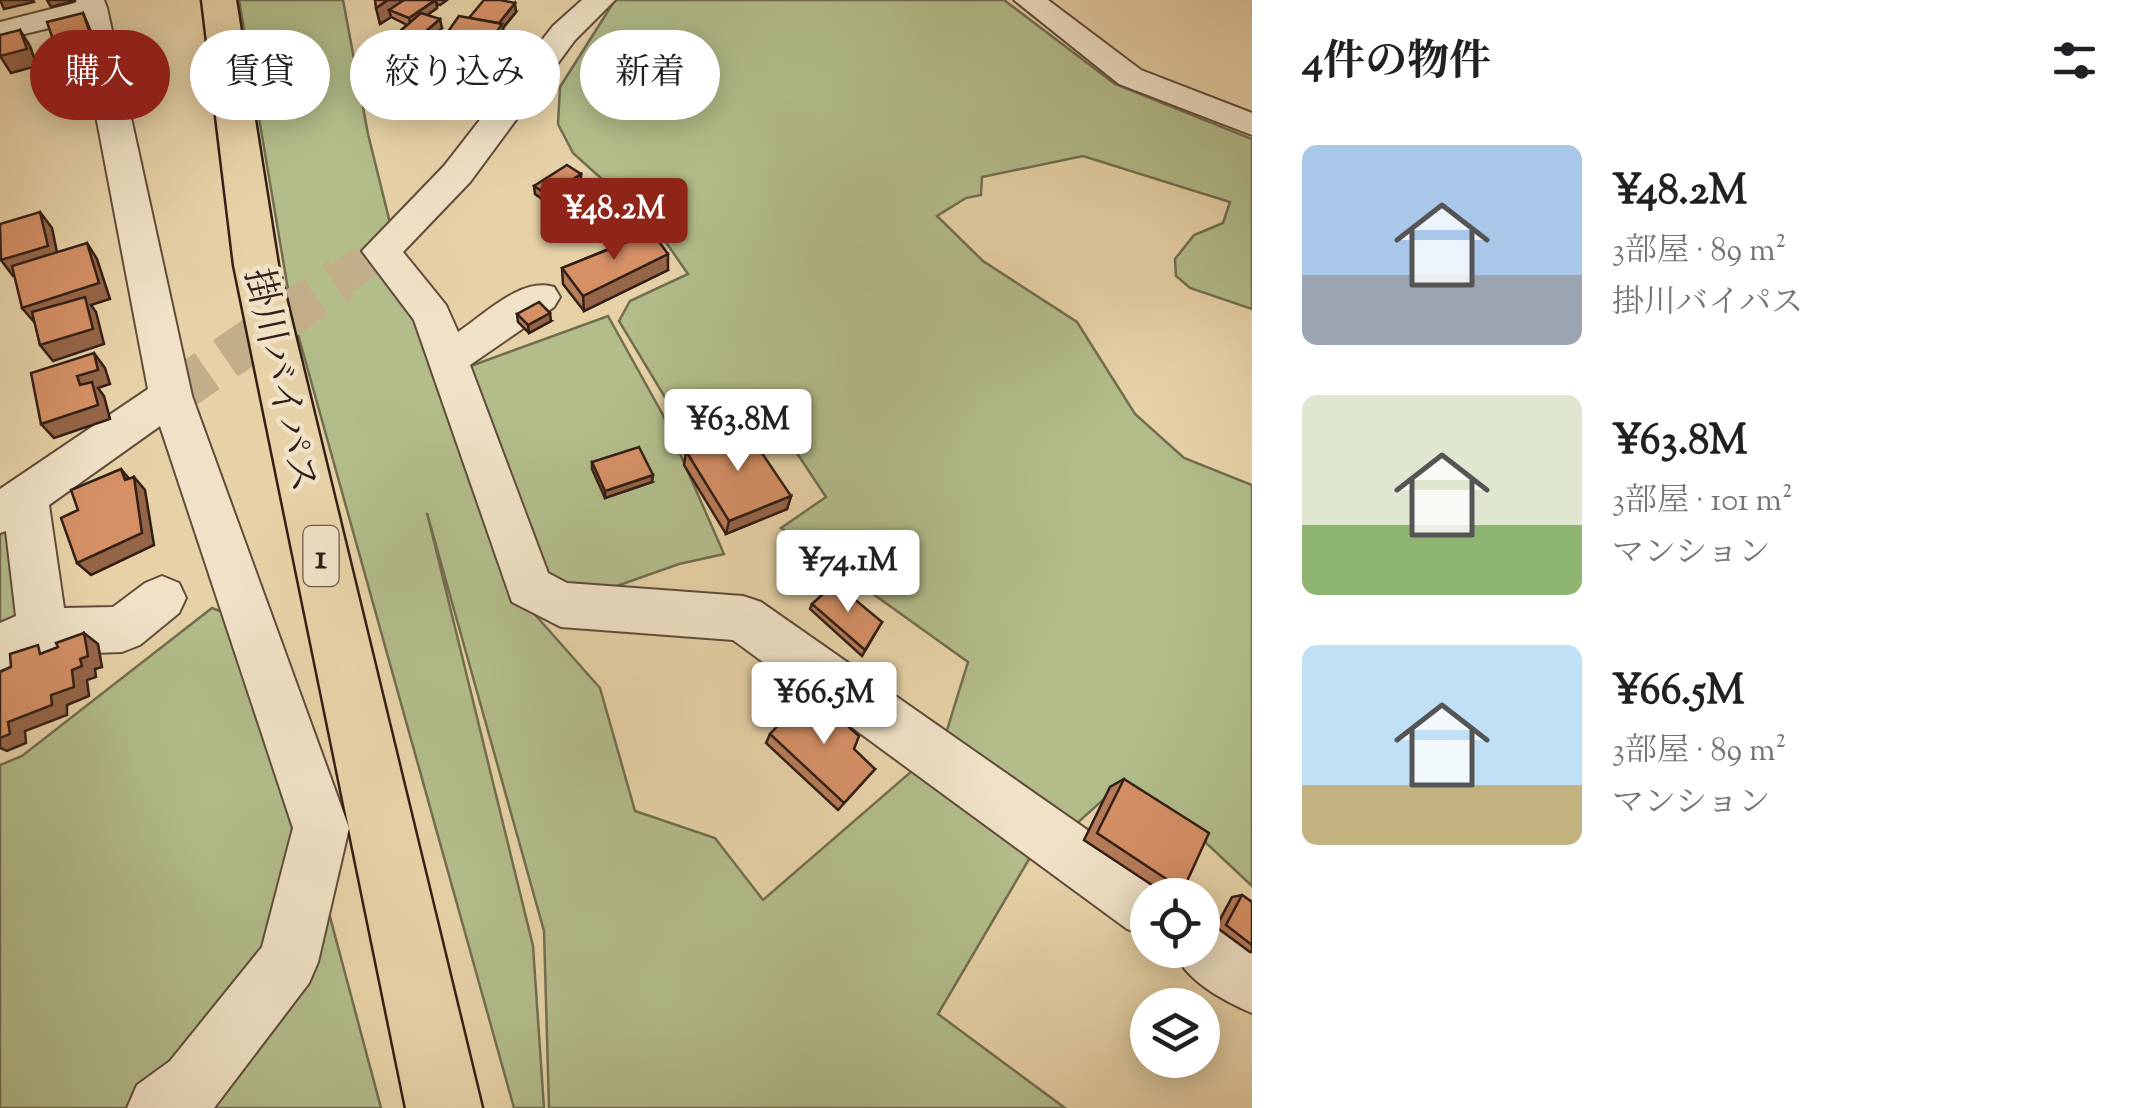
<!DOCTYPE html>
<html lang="ja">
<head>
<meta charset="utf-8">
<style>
  body { margin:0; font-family:"Sorts Mill Goudy","Noto Serif JP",serif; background:#f6f6f6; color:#202124; height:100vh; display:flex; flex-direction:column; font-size:38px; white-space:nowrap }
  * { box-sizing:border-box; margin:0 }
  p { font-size:32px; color:#757577 }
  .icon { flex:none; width:55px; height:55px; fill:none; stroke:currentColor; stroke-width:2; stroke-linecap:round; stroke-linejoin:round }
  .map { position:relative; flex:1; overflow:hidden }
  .panel { display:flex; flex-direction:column; background:#fff; width:900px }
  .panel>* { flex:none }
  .top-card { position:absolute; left:30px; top:30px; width:950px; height:90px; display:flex; gap:20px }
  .controls { position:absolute; left:1130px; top:878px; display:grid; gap:20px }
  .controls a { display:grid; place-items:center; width:90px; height:90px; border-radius:50%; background:#fff; box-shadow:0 5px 25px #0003; font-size:50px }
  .price { position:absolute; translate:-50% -85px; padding:0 22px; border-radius:10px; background:#fff; color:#222; font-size:32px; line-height:65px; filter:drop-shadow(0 2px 5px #0008) }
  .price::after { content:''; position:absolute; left:50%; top:60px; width:30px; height:22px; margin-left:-15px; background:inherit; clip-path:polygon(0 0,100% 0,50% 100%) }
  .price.selected { background:#8f2418; color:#fff }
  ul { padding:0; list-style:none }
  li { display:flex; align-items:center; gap:30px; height:250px; padding:0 50px }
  li span { display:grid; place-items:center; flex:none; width:280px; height:200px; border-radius:15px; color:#555 }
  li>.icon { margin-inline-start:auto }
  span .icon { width:120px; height:120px; fill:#fffc; stroke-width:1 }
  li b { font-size:42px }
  h2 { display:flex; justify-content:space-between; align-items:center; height:120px; padding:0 50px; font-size:42px }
  .pill { padding:0 35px; border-radius:45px; background:#fff; box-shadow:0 5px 25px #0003; font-size:35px; line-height:90px }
  .pill.selected { background:#8f2418; color:#fff }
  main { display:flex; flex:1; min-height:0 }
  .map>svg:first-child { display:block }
</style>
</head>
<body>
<main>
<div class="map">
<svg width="1252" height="1108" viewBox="0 0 1252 1108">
  <rect width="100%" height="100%" fill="#e7d2a7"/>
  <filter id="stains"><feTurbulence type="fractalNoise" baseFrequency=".002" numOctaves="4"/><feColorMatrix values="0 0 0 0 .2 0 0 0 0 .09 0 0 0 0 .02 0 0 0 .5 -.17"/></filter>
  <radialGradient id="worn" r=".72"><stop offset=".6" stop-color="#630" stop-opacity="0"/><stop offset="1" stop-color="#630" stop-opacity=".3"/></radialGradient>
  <g fill="#b2bd8a" stroke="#726e50" stroke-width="2.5">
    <path d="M239 0H343L368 134 393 235 364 258 365 266 379 255 421 318 516 593 600 688 635 811 715 838 763 900 920 764 1035 849 938 1014 1065 1108H549L544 931 427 513 533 946 544 1108H514L292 313Z"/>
    <path d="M615 0H1004L1115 84 1252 139V309L1190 288 1176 276 1175 259 1194 235 1223 223 1230 202 1083 156 982 177 981 195 966 198 937 216 983 261 1077 322 1135 414 1184 458 1252 485V886L1186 824 1125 780 1074 826 943 743 968 662 781 528 826 497 755 390 678 419 619 321 630 301 688 274 656 228 573 153 558 124 560 87Z"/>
    <path d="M608 316 663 415 724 554 679 564 577 600 534 564 468 367Z"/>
    <path d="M9 526 24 639 0 646V532Z"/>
    <path d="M212 608 225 613 302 812 381 1108H0V765L22 756Z"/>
  </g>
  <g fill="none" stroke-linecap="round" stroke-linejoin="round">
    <path stroke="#c3ae8a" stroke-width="34" stroke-dasharray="34 18" stroke-linecap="butt" d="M339 280 381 251"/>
    <path stroke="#c3ae8a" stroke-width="44" stroke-dasharray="44 22" stroke-linecap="butt" d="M171 396 342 278"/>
    <defs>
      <g id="minor">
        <path d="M74 0H104L107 8 192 396 349 828 318 962 309 983 214 1108H127L137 1085 170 1061 262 947 293 828 160 426 49 505 64 608 113 607 145 583 162 576 179 583 186 598 179 613 140 645 122 652 37 655 0 670V623L16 616 6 531 0 533V489L148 389 78 21 0 40V22L75 3Z"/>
        <path d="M582 0H615L575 40 470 182 403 252 446 305 458 332C485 314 521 277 554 287L560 297 554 307 470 365 548 573 567 583 743 596 761 602 1169 887 1172 895H1148V937L1127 929 733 640 561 627 512 602 414 320 362 251 444 166 553 26Z"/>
        <path d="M1014 0H1048L1141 70 1252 113V135L1119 84Z"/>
        <path d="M1202 917 1252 946V1013C1222 1000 1186 981 1173 950H1202Z"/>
      </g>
      <path id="trunk" d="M202 0H236L278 265 482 1108H406L234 265Z"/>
    </defs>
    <use href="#minor" stroke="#604c3b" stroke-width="4"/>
    <use href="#trunk" stroke="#331f17" stroke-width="5"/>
    <path stroke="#331f17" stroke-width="5" stroke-dasharray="5 4" stroke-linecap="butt" d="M599 43 623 50"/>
    <use href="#minor" fill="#efe2c6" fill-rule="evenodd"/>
    <use href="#trunk" fill="#e7d2a7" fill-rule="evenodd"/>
  </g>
  <g fill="#b77c58" stroke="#331f17" stroke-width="2.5">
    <path d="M375 0H447L440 5 437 4V8L427 15 442 28 422 45 444 50 442 40 469 18 516 12 503 28 504 40 489 64 467 60 469 72 451 94 420 87 417 75 406 72 403 56 412 45 400 41 398 33 407 25 391 17 380 24Z"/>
    <path d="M581 183 549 204 535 194 534 186Z"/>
    <path d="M588 198 656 226 641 236 668 270 584 311 563 284 562 268 626 242 588 214Z"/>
    <path d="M517 314 551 321 529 333 518 322Z"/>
    <path d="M686 451 791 496 787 509 726 534 684 465Z"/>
    <path d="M592 462 652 482 605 498 592 469Z"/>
    <path d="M812 604 882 622 862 656 810 609Z"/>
    <path d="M770 734 875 769 838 810 766 743Z"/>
    <path d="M1124 779 1183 890 1167 895 1084 840 1110 787Z"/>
    <path d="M1242 895 1252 902V952H1250L1216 927 1232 897Z"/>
  </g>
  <g fill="#956547" stroke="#331f17" stroke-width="2.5">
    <path d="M0 0H33L34 2 4 9Z"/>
    <path d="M47 0H75V1L51 7Z"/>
    <path d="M388 0H416L389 10 391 17 380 24 376 8Z"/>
    <path d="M436 0 437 8 411 27 409 18Z"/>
    <path d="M515 3 516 12 503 28 504 40 489 64 486 48 498 24Z"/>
    <path d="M83 13 99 50 63 59 54 43Z"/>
    <path d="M440 19 442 28 419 48 417 39Z"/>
    <path d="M20 30 30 46 37 66 11 73 0 56Z"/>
    <path d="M467 55 469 72 451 94 448 78Z"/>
    <path d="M581 174V183L549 204 548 195Z"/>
    <path d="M657 210 656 226 629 244V228Z"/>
    <path d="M40 212 52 228 59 262 13 276 1 260Z"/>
    <path d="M87 243 97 259 110 299 91 305 96 312 104 344 53 361 40 345 35 323 22 308Z"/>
    <path d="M668 254V270L584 311 583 296Z"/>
    <path d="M550 313 551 321 529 333 528 325Z"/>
    <path d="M94 353 105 368 110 384 98 388 104 396 110 419 54 438 41 424 80 385 77 376Z"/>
    <path d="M121 469 132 482 134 477 145 490 154 545 91 575 77 563 125 480Z"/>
    <path d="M653 475 652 482 605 498V491Z"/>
    <path d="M791 496 787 509 726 534 729 521Z"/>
    <path d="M84 633 98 644 102 667 95 669 96 677 87 680 89 696 67 705V715L25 731 26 743 7 751 0 748V738L8 722 51 695 80 659Z"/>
  </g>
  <g fill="#d59066" stroke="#331f17" stroke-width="2.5">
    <path d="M375 0H388L376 8Z"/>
    <path d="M404 0H435L409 18 389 10Z"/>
    <path d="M484 0H500L515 3 499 23 469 18Z"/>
    <path d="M83 13 90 33 54 43 47 22Z"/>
    <path d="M421 13 440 19 417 39 398 33Z"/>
    <path d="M459 16 502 24 486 48 442 40Z"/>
    <path d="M20 30 27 49 0 56V35Z"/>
    <path d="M413 44 467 55 448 78 416 70 424 61 403 56Z"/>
    <path d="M567 165 581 174 548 195 534 186Z"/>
    <path d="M615 181 657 210 629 228 588 198Z"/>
    <path d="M40 212 48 246 1 260 0 224Z"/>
    <path d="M652 232 668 254 583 296 562 268Z"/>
    <path d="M87 243 99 283 22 308 12 266Z"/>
    <path d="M85 297 93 329 40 345 32 312Z"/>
    <path d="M539 302 550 313 528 325 517 314Z"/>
    <path d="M94 353 98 370 77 376 80 385 92 382 98 405 41 424 31 373Z"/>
    <path d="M745 428 791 496 729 521 686 451Z"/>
    <path d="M639 447 653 475 605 491 592 462Z"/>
    <path d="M121 469 125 480 134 477 142 533 77 563 61 518 78 510 71 490Z"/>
    <path d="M835 583 882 622 865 650 812 604Z"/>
    <path d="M84 633 88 656 80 659 82 666 72 670 74 687 51 695 52 705 8 722 10 734 0 738V672L11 667 10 654 38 645 40 654 58 647 56 643Z"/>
    <path d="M810 692 859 736 854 749 875 769 844 803 770 734Z"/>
    <path d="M1124 779 1209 833 1183 890 1097 833Z"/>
    <path d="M1242 895 1252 902V945L1226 925Z"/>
  </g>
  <g text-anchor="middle" stroke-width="9" stroke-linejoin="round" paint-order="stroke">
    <rect fill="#efe2c6" stroke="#6b5a4c" stroke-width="2.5" x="303.5" y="526" width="35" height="60" rx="8"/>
    <g font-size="35" font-weight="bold" fill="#331f17">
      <text x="321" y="568">1</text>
    </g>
    <g font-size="38" fill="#331f17" stroke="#efe2c6">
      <text transform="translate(282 380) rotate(78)" y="13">掛川バイパス</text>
    </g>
  </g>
  <rect width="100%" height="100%" filter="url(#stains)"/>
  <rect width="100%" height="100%" fill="url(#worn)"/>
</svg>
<div class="controls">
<a><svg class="icon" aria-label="locate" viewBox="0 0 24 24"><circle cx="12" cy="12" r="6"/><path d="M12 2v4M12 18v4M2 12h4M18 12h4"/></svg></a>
<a><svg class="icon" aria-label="layers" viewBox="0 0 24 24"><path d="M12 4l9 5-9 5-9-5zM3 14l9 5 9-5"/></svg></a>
</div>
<b class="price selected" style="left:614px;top:263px">¥48.2M</b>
<b class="price" style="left:738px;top:474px">¥63.8M</b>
<b class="price" style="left:848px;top:615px">¥74.1M</b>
<b class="price" style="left:824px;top:747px">¥66.5M</b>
<div class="top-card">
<a class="pill selected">購入</a>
<a class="pill">賃貸</a>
<a class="pill">絞り込み</a>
<a class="pill">新着</a>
</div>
</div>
<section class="panel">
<h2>4件の物件<svg class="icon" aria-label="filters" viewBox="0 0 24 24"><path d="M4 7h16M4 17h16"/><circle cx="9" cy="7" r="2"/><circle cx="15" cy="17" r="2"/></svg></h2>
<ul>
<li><span style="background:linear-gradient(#a9c7e8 65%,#9aa5b1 0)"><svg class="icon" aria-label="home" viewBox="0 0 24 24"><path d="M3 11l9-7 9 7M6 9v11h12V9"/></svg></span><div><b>¥48.2M</b><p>3部屋 · 89 m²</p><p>掛川バイパス</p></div></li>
<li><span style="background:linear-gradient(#dfe7d0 65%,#8fb573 0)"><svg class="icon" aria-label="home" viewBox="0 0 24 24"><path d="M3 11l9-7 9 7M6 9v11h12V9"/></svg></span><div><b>¥63.8M</b><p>3部屋 · 101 m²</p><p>マンション</p></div></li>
<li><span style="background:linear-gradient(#bfe0f5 70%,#c2b280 0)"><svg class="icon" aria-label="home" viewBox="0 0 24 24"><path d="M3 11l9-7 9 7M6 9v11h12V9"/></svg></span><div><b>¥66.5M</b><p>3部屋 · 89 m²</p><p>マンション</p></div></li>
</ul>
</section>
</main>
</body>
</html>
